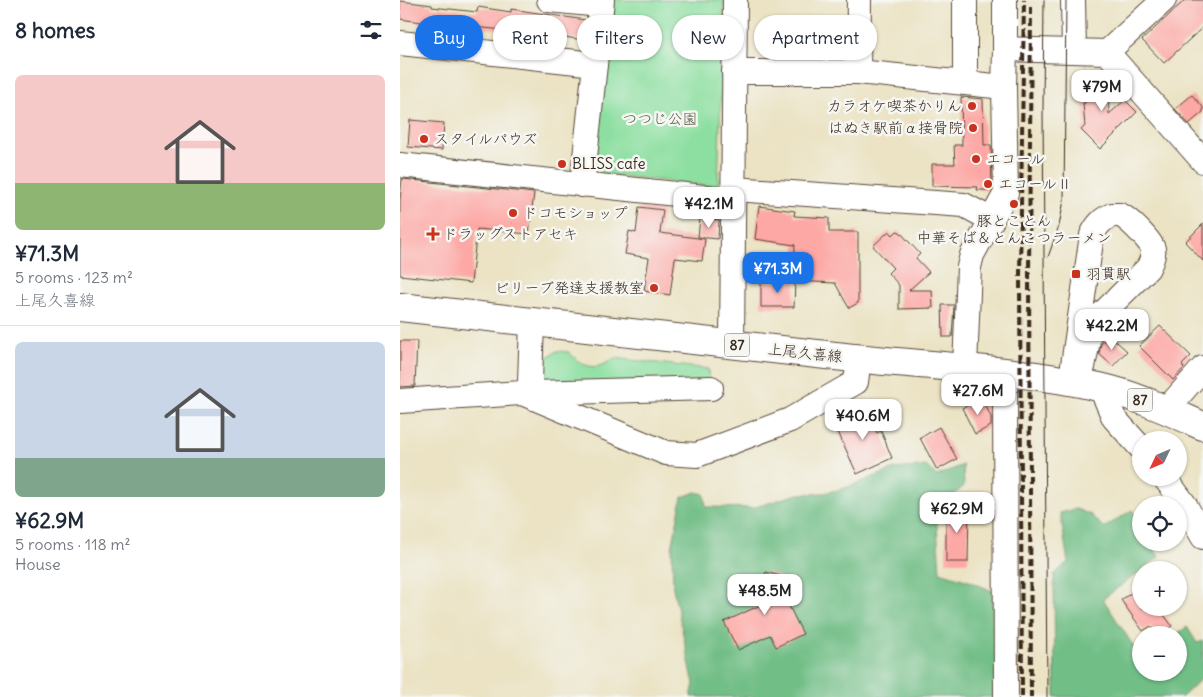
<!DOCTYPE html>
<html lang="en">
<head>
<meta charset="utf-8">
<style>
  body { margin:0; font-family:Delius,"Klee One",sans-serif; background:#f6f6f7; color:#1f2937; height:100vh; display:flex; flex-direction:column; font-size:19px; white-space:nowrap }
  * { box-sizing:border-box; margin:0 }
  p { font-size:16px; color:#747a83 }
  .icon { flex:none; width:28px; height:28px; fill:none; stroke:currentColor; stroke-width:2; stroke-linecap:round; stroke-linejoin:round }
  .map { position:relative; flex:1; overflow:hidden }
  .side { display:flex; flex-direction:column; background:#fff; width:400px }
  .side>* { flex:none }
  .banner { position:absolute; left:15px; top:15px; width:475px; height:45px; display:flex; gap:10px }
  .needle { width:32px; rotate:226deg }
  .buttons { position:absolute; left:732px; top:431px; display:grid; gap:10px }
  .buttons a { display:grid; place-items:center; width:55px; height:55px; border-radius:50%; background:#fff; box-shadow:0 1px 4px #0004; font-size:25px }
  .price { position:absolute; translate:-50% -42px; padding:0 11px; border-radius:10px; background:#fff; color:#222; font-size:16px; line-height:32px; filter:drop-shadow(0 1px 2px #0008) }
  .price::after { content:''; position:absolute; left:50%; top:30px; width:15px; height:11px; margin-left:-8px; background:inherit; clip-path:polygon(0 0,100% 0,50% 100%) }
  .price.on { background:#1a73e8; color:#fff }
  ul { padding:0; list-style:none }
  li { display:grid; align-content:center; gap:10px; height:265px; padding:0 15px }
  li+li { border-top:1px solid #e0e1e3 }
  li span { display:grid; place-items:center; height:155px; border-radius:8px; color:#555 }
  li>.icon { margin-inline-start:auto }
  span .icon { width:90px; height:90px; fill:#fffc; stroke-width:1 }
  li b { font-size:21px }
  h2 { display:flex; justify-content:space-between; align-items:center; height:60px; padding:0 15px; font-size:21px }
  .tag { padding:0 18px; border-radius:22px; background:#fff; box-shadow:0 1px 4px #0004; font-size:18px; line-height:45px }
  .tag.on { background:#1a73e8; color:#fff }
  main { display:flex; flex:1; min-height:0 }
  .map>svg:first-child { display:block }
</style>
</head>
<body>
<main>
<section class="side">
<h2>8 homes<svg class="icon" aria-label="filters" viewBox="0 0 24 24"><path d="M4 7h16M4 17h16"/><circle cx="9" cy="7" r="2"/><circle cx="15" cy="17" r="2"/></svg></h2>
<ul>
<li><span style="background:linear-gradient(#f6c9c9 70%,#8fb573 0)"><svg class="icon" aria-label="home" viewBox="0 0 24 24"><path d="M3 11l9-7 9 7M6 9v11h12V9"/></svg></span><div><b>¥71.3M</b><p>5 rooms · 123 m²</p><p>上尾久喜線</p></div></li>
<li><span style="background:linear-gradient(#c9d6e8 75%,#7fa58c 0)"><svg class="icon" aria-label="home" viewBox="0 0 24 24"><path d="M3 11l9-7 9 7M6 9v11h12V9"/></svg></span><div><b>¥62.9M</b><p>5 rooms · 118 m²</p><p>House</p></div></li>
</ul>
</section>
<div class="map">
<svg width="803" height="697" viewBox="0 0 803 697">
  <rect width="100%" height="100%" fill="#f6f6f2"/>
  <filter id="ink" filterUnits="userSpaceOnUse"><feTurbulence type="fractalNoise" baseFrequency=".02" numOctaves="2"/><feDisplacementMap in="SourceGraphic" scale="10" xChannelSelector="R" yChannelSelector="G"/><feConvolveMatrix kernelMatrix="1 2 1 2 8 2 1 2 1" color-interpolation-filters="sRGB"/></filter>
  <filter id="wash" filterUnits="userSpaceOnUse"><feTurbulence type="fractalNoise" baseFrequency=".0096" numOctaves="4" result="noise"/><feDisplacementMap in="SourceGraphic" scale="20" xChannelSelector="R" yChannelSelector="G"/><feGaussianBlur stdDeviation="1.12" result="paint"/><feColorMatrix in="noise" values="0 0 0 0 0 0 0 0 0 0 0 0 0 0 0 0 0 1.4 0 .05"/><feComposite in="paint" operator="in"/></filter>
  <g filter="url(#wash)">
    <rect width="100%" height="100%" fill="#ebe3c4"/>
    <g fill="#8cdfa0" stroke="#64845f">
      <path d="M211 0H324L318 187 203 174 195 166Z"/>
      <path d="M157 351 169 352C182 368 197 372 214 358L308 369 309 382 143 386 146 358Z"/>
    </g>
    <g fill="#71be86" stroke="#567452">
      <path d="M563 465 564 486 536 510 540 572 572 582 599 594 600 697H291L294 684 273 588 272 548 282 497 296 492 304 494 306 507 352 508 398 494 424 493 445 488 494 469 526 466 537 476Z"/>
      <path d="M676 509 691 515 704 528 732 510 741 526V542L751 543 759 557 703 599 741 658V672H779V635H775L787 627 797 643 803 641V677L782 697H655L654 575 668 562 660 513Z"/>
    </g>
    <g id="blocks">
      <g fill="#fda8a5">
        <path d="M785 0H803V27L764 63 742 40Z"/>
        <path d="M0 1 32 5V7L77 12 78 7 111 12V9L186 20 184 40 138 33V35L104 30 63 26V28L0 19Z"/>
        <path d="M684 74H702V83H708L709 114 725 100 737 112 700 149 681 130 685 126 683 103H685Z"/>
        <path d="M792 95 803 107V112L789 124 775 109Z"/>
        <path d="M561 97 583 99 584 145H591L592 190H577L578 187 532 186V164H555L554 145H562Z"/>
        <path d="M10 120 44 123 42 150 8 147Z"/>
        <path d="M2 179 134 193 129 234 77 229 71 283 0 275V200Z"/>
        <path d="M359 206 395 211 394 216 429 218V232H458V303L449 308 435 283 394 281 395 245 355 239Z"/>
        <path d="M239 207 263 210 260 233 305 239 302 261 275 258 270 295 244 291 249 258 225 254 229 231 236 233Z"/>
        <path d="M300 218 319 220 318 239 298 237Z"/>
        <path d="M803 224V261L785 242Z"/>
        <path d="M489 231 493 235 497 231 500 232 520 254 516 258 529 272 509 290H532L533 308 499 309V285L488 273 493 268 473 246Z"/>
        <path d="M361 282H395L394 307H361Z"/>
        <path d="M542 305H554L552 337H543Z"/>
        <path d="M760 326 791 356 782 365 784 368 773 380 739 346Z"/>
        <path d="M709 335 727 351 713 366 699 354 701 344Z"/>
        <path d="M0 341H17L15 386 0 387Z"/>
        <path d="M582 398 591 417V426L575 434 562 408Z"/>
        <path d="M466 408 477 433 481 431 492 458 457 474 434 423Z"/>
        <path d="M539 427 557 459 537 470 520 438Z"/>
        <path d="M546 506 569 507 568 562H546Z"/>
        <path d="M366 572 380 576 376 589 389 594 387 602 403 634 376 647 370 635 338 650 324 622 367 602 342 593 347 578 362 583Z"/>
        <path d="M741 586V608H759L772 626 758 635 751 626 743 631 721 600Z"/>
      </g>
    </g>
  </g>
  <g filter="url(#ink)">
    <use href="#blocks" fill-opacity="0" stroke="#554637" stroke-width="1"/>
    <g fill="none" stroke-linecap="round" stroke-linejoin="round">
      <defs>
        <g id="minor">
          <path d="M149 0 201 5"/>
          <path d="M673 0 674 51"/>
          <path d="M0 43 195 64"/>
          <path d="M605 49 707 52 803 161"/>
          <path d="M707 52 764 0"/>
          <path d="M334 72H458L604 87"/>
          <path d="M458 72 459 0"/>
          <path d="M565 83V0"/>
          <path d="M0 165 333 200"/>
          <path d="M182 185 202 0"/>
          <path d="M333 189 564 205 592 220"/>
          <path d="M712 215C713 215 720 215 720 215 728 218 751 241 753 249 754 256 751 262 748 268L695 321 689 335 683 367 674 383 673 365 692 235C697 225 702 219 712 215Z"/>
          <path d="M332 344 335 0"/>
          <path d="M565 368 569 267 572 255 606 193 604 87 605 49V0"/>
          <path d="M605 373 606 697"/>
          <path d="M701 388 714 418 741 448"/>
          <path d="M122 393 266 453 297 455 390 420 456 382 459 359"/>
          <path d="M131 393 311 388"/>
          <path d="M0 401 122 393 128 389 130 382 132 322"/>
          <path d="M766 410 803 368"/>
          <path d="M765 478 785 505 803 537"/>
        </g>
        <path id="major" d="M0 307C145 323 290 340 435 356 523 366 613 368 699 387 735 395 769 411 803 426"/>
      </defs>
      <use href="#minor" stroke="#554637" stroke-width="26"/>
      <use href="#major" stroke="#554637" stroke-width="30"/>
      <use href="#minor" stroke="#fff" stroke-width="24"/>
      <use href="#major" stroke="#fff" stroke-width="28"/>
      <g stroke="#3b2a1e" stroke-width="1">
        <path d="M644 0 643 109 647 697"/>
        <path d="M648 257 659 226 664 200 666 0"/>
      </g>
      <g stroke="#3b2a1e" stroke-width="4" stroke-dasharray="8 4" stroke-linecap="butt">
        <path d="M631 7 629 274 631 697"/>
        <path d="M622 697 620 275 624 0"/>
      </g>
    </g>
  </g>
  <g fill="#c8321e" stroke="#f6f6f2" stroke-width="2">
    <circle cx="572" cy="106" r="5"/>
    <circle cx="573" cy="128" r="5"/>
    <circle cx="24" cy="139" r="5"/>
    <circle cx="576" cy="159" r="5"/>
    <circle cx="162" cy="164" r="5"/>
    <circle cx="588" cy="184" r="5"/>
    <circle cx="614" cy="204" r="5"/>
    <circle cx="113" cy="213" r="5"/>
    <path d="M30.5 226.5h5v5h5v5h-5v5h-5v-5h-5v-5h5z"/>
    <rect x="671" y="269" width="10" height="10" rx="2.5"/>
    <circle cx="254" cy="288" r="5"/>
  </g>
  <g text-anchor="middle" stroke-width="5" stroke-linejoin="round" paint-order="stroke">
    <g fill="#f6f6f2" stroke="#73675e" stroke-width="1">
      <rect x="324.5" y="333.5" width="25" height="23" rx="4"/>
      <rect x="727.5" y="388.5" width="25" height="23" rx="4"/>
    </g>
    <g font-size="14" font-weight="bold" fill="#3b2a1e">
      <text x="337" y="350">87</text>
      <text x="740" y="405">87</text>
    </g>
    <g font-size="15" fill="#3b2a1e" stroke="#f6f6f2" text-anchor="start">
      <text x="562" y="111" text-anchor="end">カラオケ喫茶かりん</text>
      <text x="563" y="133" text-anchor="end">はぬき駅前α接骨院</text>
      <text x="34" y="144">スタイルパウズ</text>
      <text x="586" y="164">エコール</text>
      <text x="172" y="169">BLISS cafe</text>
      <text x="598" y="189">エコールⅡ</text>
      <text x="123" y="218">ドコモショップ</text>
      <text x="614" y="226" text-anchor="middle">豚とことん<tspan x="614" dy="17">中華そば＆とんこつラーメン</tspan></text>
      <text x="43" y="239">ドラッグストアセキ</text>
      <text x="686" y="279">羽貫駅</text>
      <text x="244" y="293" text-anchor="end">ビリーブ発達支援教室</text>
    </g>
    <g font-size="15" fill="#4f573e" stroke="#f6f6f2">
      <text x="260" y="124">つつじ公園</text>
    </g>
    <g font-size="15" fill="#3b2a1e" stroke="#f6f6f2">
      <text transform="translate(405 353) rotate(6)" y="5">上尾久喜線</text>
    </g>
  </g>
</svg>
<div class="buttons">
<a><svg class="needle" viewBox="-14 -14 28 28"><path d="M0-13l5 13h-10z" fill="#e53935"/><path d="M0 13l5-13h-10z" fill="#747a83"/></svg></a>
<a><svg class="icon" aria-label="locate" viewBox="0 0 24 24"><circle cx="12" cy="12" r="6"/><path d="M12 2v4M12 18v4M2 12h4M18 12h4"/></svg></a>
<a>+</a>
<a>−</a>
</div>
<b class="price" style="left:702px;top:112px">¥79M</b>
<b class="price" style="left:309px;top:229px">¥42.1M</b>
<b class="price on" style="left:378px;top:294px">¥71.3M</b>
<b class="price" style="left:712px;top:351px">¥42.2M</b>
<b class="price" style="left:578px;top:416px">¥27.6M</b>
<b class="price" style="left:463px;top:441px">¥40.6M</b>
<b class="price" style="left:557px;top:534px">¥62.9M</b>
<b class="price" style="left:365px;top:616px">¥48.5M</b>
<div class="banner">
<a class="tag on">Buy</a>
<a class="tag">Rent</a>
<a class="tag">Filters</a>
<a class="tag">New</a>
<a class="tag">Apartment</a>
</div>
</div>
</main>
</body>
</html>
